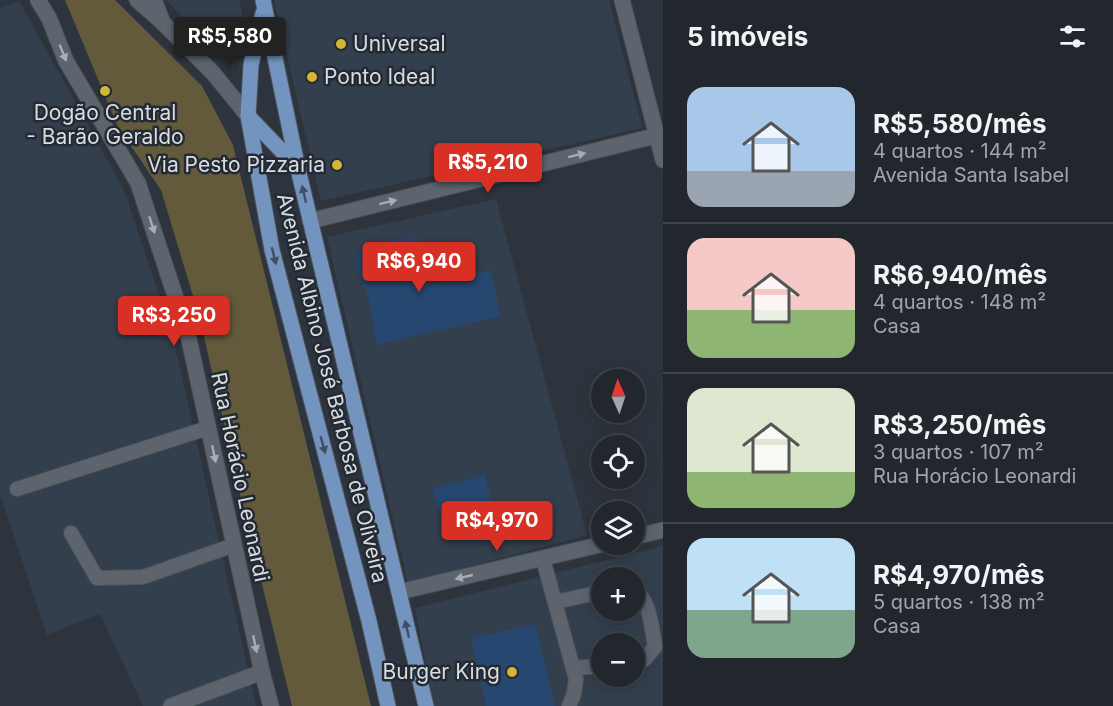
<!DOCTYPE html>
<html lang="pt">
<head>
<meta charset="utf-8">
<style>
  body { margin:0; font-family:Inter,sans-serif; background:#2a2f36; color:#f1f3f6; height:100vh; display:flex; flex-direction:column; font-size:22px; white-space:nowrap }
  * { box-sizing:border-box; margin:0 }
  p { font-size:20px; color:#a2a5aa }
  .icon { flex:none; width:33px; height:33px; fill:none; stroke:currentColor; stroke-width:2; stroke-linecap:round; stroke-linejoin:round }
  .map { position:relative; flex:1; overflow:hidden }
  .panel { display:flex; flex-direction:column; background:#22272e; width:450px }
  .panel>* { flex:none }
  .needle { width:39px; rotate:357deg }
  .fabs { position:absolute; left:591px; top:369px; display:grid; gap:12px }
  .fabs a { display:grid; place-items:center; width:54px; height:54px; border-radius:50%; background:#22272e; box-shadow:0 3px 15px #0003,0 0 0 2px #3f444a; font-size:30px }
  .price { position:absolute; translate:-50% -51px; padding:0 14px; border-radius:6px; background:#d93025; color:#fff; font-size:20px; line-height:39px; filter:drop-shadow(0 2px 3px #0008) }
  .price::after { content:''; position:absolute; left:50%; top:36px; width:18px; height:14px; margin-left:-9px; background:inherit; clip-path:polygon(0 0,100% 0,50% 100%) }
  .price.active { background:#222; color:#fff }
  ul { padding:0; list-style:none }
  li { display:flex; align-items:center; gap:18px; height:150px; padding:0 24px }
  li+li { border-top:2px solid #3f444a }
  li span { display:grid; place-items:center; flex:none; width:168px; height:120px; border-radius:18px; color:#555 }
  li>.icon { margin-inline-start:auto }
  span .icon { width:72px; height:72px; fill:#fffc; stroke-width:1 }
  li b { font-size:26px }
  h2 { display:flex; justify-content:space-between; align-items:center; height:72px; padding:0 24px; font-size:26px }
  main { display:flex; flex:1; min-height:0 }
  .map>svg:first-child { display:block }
</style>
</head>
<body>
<main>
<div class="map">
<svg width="663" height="706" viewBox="0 0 663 706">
  <rect width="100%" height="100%" fill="#2e343d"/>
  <g fill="#343f4d" fill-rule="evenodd">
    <path d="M166 0H239L244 22 233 69Z"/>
    <path d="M274 0H609L642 128 321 201Z"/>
    <path d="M19 1 124 190 173 337 256 706H143L100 614 47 635 0 494V8Z"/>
    <path d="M496 199 587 535 408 583 327 237Z"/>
    <path d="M663 546V706H434L415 608ZM602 578H634V610H602ZM602 644H634V676H602Z"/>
  </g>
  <path fill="#625a3b" d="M65 0H115L202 86 233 145 371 706H292L242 503 200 319 161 190 118 127Z"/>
  <g fill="#26476f">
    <path d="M419 237 428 286 490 270 501 316 377 345 369 300 356 266 357 254 363 247 370 243Z"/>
    <path d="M485 475 499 534 466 543 444 531 433 488Z"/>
    <path d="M535 624 555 706H486L471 638Z"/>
  </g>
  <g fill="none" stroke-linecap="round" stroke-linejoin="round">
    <defs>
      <g id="service">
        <path d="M17 489 208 428"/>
        <path d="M71 533 97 578 143 577 234 545"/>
        <path d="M543 559 576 679 574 694 569 706"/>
        <path d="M634 590C650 598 652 631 655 647L644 660 634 662"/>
        <path d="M555 602 602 592"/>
        <path d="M573 668 602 666"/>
      </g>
      <g id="minor">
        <path d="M38 0 49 18 66 61 138 183 188 335 262 672 271 706"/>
        <path d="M154 0 163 23"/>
        <path d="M622 0 663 160"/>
        <path d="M310 221 663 134"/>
        <path d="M634 537 663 530"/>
        <path d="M399 592 603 544"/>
        <path d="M171 706 262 672"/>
      </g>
      <path id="secondary" d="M137 0 163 23 213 73 248 116"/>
      <g id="primary">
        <path d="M263 0 298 169 426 706"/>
        <path d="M263 13 251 65 248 116 272 250 369 621 388 706"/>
        <path d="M248 116 298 168"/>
      </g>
    </defs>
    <use href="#service" stroke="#4c5259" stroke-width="16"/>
    <use href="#minor" stroke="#4c5259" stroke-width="17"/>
    <use href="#secondary" stroke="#4c5259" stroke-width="17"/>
    <use href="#primary" stroke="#4c5259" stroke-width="17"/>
    <use href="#service" stroke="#5d646e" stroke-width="14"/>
    <use href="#minor" stroke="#5d646e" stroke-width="15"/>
    <use href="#secondary" stroke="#5d646e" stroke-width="15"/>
    <use href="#primary" stroke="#7394be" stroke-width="15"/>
  </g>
  <defs><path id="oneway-solid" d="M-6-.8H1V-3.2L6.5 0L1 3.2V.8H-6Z" transform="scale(1.5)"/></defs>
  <g fill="#a7adb4">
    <use href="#oneway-solid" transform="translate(63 53) rotate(68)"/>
    <use href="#oneway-solid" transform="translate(577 155) rotate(-14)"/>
    <use href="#oneway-solid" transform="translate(388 202) rotate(-14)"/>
    <use href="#oneway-solid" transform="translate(152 225) rotate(72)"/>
    <use href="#oneway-solid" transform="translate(214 454) rotate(78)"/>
    <use href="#oneway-solid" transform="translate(464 577) rotate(167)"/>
    <use href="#oneway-solid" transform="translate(255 644) rotate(78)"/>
  </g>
  <g fill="#404f64">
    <use href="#oneway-solid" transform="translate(304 194) rotate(-103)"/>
    <use href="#oneway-solid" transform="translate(274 256) rotate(76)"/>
    <use href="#oneway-solid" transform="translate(323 445) rotate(75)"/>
    <use href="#oneway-solid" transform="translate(407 629) rotate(-103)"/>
  </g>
  <g fill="#d4b635" stroke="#242a33" stroke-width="2">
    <circle cx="341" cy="44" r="6"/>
    <circle cx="312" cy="77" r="6"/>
    <circle cx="105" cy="91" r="6"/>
    <circle cx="337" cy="165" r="6"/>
    <circle cx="512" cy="672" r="6"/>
  </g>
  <g text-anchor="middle" stroke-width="5" stroke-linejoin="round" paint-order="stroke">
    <g font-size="21" fill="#d8dde2" stroke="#242a33" text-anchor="start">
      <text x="353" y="51">Universal</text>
      <text x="324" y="84">Ponto Ideal</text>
      <text x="105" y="120" text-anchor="middle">Dogão Central<tspan x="105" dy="24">- Barão Geraldo</tspan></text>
      <text x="325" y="172" text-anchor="end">Via Pesto Pizzaria</text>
      <text x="500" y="679" text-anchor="end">Burger King</text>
    </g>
    <g font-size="21" fill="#d8dde2" stroke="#242a33">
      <text transform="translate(332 388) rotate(76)" y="7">Avenida Albino José Barbosa de Oliveira</text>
      <text transform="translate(240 477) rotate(78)" y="7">Rua Horácio Leonardi</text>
    </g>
  </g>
</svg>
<div class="fabs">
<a><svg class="needle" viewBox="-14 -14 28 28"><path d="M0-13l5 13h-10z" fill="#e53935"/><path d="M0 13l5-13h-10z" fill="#a2a5aa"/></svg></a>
<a><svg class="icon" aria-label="locate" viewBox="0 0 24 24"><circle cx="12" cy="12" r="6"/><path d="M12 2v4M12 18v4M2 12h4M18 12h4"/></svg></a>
<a><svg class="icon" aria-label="layers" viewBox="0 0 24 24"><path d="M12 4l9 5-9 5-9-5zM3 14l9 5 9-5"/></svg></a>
<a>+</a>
<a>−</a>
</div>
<b class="price active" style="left:230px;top:68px">R$5,580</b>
<b class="price" style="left:488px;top:194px">R$5,210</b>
<b class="price" style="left:419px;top:293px">R$6,940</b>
<b class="price" style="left:174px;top:347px">R$3,250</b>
<b class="price" style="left:497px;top:552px">R$4,970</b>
</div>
<section class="panel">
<h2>5 imóveis<svg class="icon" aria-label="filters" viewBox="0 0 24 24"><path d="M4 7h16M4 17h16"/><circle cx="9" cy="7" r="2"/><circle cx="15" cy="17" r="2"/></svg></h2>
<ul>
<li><span style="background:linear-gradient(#a9c7e8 70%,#9aa5b1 0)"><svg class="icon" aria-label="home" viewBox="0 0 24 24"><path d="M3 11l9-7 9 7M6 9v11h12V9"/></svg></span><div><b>R$5,580/mês</b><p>4 quartos · 144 m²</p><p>Avenida Santa Isabel</p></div></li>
<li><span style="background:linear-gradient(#f6c9c9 60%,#8fb573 0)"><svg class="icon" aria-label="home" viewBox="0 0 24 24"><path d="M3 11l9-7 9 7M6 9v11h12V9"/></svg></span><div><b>R$6,940/mês</b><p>4 quartos · 148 m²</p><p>Casa</p></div></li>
<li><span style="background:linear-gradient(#dfe7d0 70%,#8fb573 0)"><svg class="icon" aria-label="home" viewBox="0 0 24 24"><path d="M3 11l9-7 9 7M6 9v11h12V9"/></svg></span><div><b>R$3,250/mês</b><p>3 quartos · 107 m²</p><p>Rua Horácio Leonardi</p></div></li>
<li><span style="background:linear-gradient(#bfe0f5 60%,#7fa58c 0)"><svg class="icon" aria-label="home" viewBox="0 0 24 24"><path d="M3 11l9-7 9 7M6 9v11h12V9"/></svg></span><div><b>R$4,970/mês</b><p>5 quartos · 138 m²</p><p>Casa</p></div></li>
</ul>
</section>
</main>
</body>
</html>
